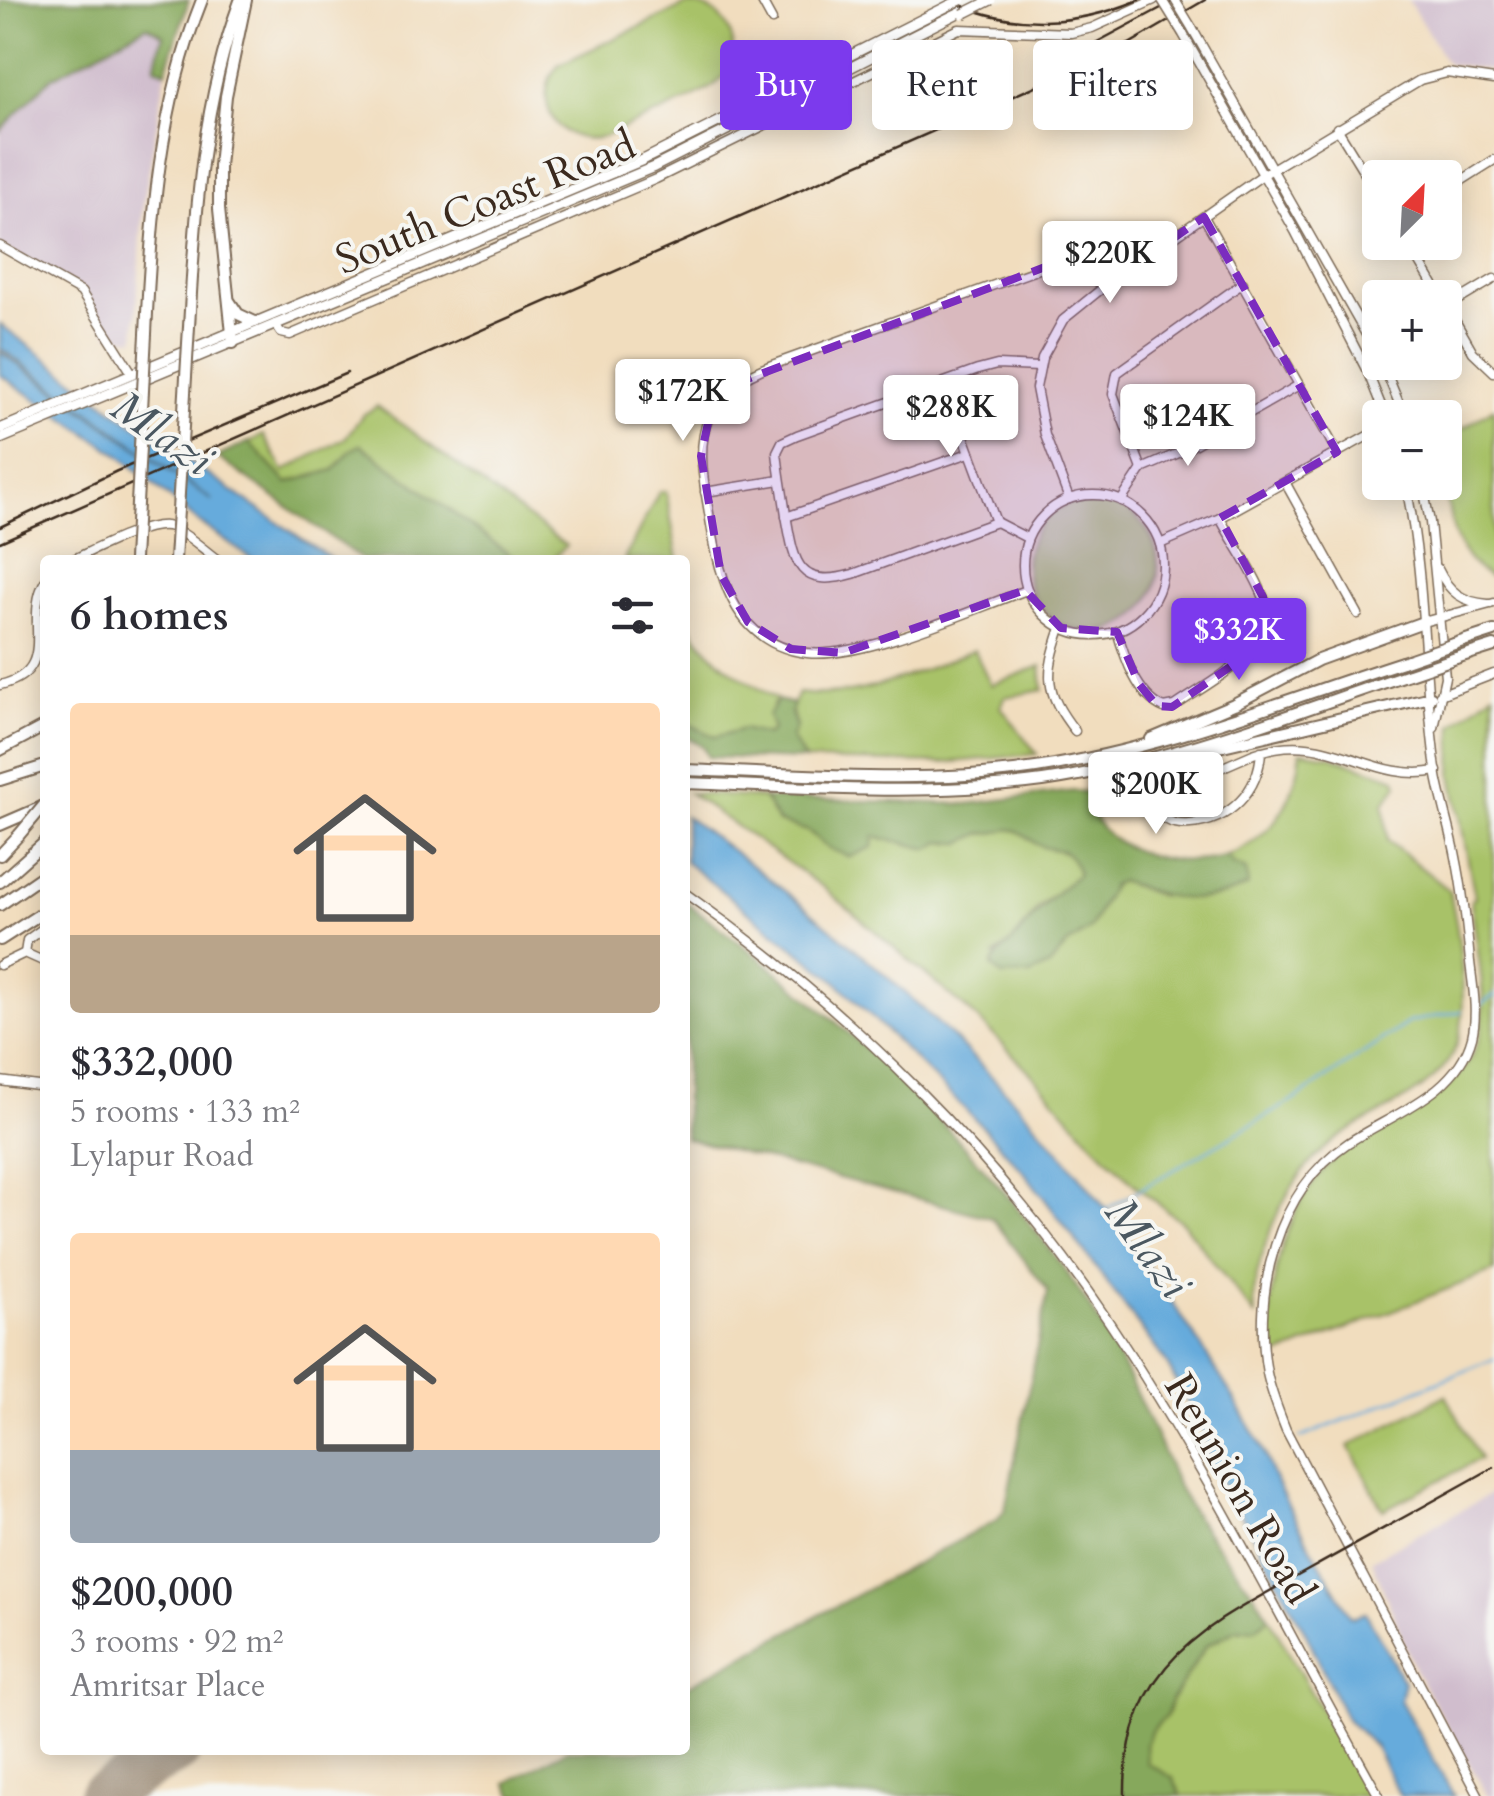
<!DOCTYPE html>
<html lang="en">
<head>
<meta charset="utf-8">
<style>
  body { margin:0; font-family:Cardo,serif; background:#f2f2f3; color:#2b2b33; height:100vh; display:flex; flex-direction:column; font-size:38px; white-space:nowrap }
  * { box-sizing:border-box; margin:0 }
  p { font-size:32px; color:#7c7c81 }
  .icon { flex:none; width:55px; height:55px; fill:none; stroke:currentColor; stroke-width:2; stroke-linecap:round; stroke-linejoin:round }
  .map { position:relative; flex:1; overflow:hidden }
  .sheet { position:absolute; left:40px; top:555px; width:650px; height:1200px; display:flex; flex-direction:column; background:#fff; border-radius:10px; box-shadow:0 5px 25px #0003 }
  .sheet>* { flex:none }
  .hud { position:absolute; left:720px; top:40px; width:622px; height:90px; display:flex; gap:20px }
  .needle { width:65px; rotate:24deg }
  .fabs { position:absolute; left:1362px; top:160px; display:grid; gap:20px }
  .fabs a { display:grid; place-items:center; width:100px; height:100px; border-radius:10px; background:#fff; box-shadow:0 5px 25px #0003; font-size:50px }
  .price { position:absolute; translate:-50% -85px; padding:0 22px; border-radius:10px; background:#fff; color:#222; font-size:32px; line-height:65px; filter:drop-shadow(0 2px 5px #0008) }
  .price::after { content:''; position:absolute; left:50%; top:60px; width:30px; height:22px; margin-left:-15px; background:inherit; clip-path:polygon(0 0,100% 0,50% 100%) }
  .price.on { background:#7c3aed; color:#fff }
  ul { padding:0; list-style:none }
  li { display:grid; align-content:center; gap:20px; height:530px; padding:0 30px }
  li span { display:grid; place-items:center; height:310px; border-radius:10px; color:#555 }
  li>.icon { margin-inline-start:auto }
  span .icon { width:180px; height:180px; fill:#fffc; stroke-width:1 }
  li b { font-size:42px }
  h2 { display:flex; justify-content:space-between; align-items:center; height:120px; padding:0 30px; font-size:42px }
  .tag { padding:0 35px; border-radius:10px; background:#fff; box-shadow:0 5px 25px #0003; font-size:35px; line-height:90px }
  .tag.on { background:#7c3aed; color:#fff }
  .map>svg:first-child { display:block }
</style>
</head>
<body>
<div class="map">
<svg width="1494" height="1796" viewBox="0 0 1494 1796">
  <rect width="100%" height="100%" fill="#f6f6f2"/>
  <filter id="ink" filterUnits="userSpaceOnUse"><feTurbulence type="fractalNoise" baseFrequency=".01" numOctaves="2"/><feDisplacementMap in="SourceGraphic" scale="20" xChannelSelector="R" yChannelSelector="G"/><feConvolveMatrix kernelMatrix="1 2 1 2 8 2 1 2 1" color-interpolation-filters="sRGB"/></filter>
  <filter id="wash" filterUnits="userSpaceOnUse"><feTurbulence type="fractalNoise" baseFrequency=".0048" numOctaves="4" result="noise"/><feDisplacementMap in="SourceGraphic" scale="40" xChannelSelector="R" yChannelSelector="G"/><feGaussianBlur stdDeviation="2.25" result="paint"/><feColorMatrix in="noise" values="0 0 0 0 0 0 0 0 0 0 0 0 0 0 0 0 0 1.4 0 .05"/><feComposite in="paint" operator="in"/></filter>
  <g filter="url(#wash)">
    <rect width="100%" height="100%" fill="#f1ddbe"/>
    <g fill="#d0bdcd">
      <path d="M1408 0H1494V71L1447 64Z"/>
      <path d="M148 26 163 35 156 67 166 71 143 205 135 339 110 335 81 292 0 246V131L51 78Z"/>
      <path d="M1494 1492V1796H1488L1416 1672 1372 1560Z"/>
    </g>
    <g fill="#a8c268" stroke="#727643" stroke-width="2.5">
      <path d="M686 5C702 4 717 11 726 25 738 43 734 69 717 83 697 99 629 126 603 137 557 148 530 100 558 65Z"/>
      <path d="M377 406 566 546 552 560H517L361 445 351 450 334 470 287 483 249 442 263 435 284 471 345 438 363 415Z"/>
      <path d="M1494 408V578C1444 560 1445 485 1445 440Z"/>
      <path d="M666 491 678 560H624L659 492Z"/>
      <circle cx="1092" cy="566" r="66"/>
      <path d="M685 615C703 658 741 677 778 700L773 704V731L767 735 743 729 715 737 685 722Z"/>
      <path d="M974 650 991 685 1041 666 1043 690 1005 697 1001 707 1037 754 942 763 805 760 791 738 796 727 791 708 798 693C861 701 917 672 974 650Z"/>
      <path d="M1494 692V1271L1279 1355 1268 1348C1269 1278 1286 1194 1345 1150 1403 1117 1484 1087 1483 1008 1483 973 1475 935 1471 900L1475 897 1452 775 1453 725Z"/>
      <path d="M1301 751 1331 756 1396 778 1398 785 1384 804 1388 841 1449 890C1459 928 1471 1014 1455 1049 1434 1096 1372 1112 1334 1141 1300 1166 1280 1202 1266 1242 1259 1265 1250 1293 1256 1317L1183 1223 1135 1185 1092 1142 1032 1074 977 1018 823 887 689 793 764 798 778 822 808 830 829 849 873 836 929 849 941 842 961 843 982 833C994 836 1003 827 1014 830 1022 831 1029 839 1035 843 1057 857 1066 838 1079 874L1039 907 1014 940 995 955 1049 966 1069 943 1090 929 1112 885 1120 881 1160 896 1231 863 1227 856C1274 837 1296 800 1301 751Z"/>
      <path d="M1446 1395 1480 1459 1383 1510 1349 1446Z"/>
      <path d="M1269 1617 1369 1796H1181C1176 1776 1159 1777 1147 1763L1146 1745 1151 1731 1167 1715 1171 1701 1206 1646 1235 1630 1256 1627Z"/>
    </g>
    <g fill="#86a85c" stroke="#60693d" stroke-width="2.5">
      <path d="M0 0H189L166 71 155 67 163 35 147 26 51 78 0 131Z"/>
      <path d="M249 442 287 483 334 470 351 450 361 445 517 560H363L217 457Z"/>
      <path d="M778 700 794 704 791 713 796 727 791 738 805 760 708 757 703 747 685 736V722L715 737 743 729 767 735 773 730 768 715Z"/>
      <path d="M1074 791 1088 792C1090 802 1091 813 1097 822 1122 858 1188 868 1227 856L1231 863 1246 870 1248 886C1199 909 1169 898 1120 881L1112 885 1090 929 1069 943 1049 966 1030 975 1002 976 992 966C997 952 1008 947 1017 936 1039 910 1052 896 1078 874 1066 838 1057 857 1035 843 1029 839 1022 831 1014 830 1003 827 994 836 982 833L961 843 941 842 929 849 874 836 873 847 850 857 830 849 808 831 778 822 764 798 967 804Z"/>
      <path d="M685 902C833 1008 993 1155 1091 1309 1118 1352 1139 1399 1160 1445 1168 1463 1175 1483 1185 1500 1209 1542 1245 1575 1269 1617L1256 1628 1235 1630 1206 1646 1171 1701 1167 1715 1151 1731 1146 1745 1147 1763 1173 1778 1181 1796H514L507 1783 567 1750H685V1687L997 1520 1005 1509 1048 1291 992 1218 685 1138Z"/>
    </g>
    <g fill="#66abdc" stroke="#506a7d" stroke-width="2.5">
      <path d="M0 324 118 413 333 560H253L197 521 118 454 0 375V352L213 501 0 348Z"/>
      <path d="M685 816C850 935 1008 1072 1128 1239 1175 1304 1220 1373 1260 1443 1266 1454 1268 1467 1274 1478 1297 1525 1325 1571 1351 1617L1366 1613 1404 1682 1400 1700 1454 1796H1400L1375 1747 1345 1717 1306 1633 1254 1537 1210 1463 1205 1434 1165 1361 1068 1230 1025 1173 981 1125 835 980 685 862Z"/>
    </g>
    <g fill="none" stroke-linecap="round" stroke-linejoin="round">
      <g stroke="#66abdc" stroke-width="2.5">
        <path d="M1481 1005 1494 995"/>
        <path d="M1103 1211 1294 1100 1409 1022 1462 1011"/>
        <path d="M1300 1438 1494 1359"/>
      </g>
      <path stroke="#96846e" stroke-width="45" d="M100 1796 179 1750"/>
    </g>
  </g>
  <g filter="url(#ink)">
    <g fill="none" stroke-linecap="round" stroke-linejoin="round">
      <defs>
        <g id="minor">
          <path d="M761 0 772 20"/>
          <path d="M1192 28 1380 359"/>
          <path d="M1183 34 1295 231 1368 373 1386 418"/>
          <path d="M1337 128 1380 198"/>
          <path d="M1445 191 1494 160"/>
          <path d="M1204 217 1337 452"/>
          <path d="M1408 242 1441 298"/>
          <path d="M0 246 81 292 132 373"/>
          <path d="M1445 303 1473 352 1494 372"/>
          <path d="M1447 307 1494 279"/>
          <path d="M275 324 281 333 290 335 656 179 959 29 1071 33 1092 28 1154 0"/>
          <path d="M1382 362 1405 418"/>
          <path d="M944 383 996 522"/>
          <path d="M1225 394 1239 419"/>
          <path d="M1142 469 1113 394 1117 373 1243 283"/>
          <path d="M1285 482 1358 614"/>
          <path d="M1405 482C1427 579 1422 679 1437 776 1442 803 1451 830 1456 857 1463 891 1467 927 1470 962 1473 987 1478 1013 1472 1037 1457 1094 1392 1114 1348 1143 1277 1190 1252 1292 1267 1373 1271 1393 1279 1412 1286 1430L1479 1796"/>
          <path d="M1422 482 1430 522 1445 677 1434 728"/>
          <path d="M705 492 780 480"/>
          <circle cx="1093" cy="565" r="70"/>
          <path d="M1069 499 1045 435 1036 388 1042 358 1063 320 1110 282 1264 174 1420 80 1447 73 1494 80"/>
          <path d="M1121 501 1142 469 1181 452 1299 385"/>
          <path d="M786 517 969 453"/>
          <path d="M1027 538 996 522 853 574C797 590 794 561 786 515 783 494 779 473 777 452L782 442 797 435 978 370 997 365 1039 367"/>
          <path d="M1160 544 1220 518 1380 429"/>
          <path d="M72 560C92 551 151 519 171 527 188 534 204 550 218 560"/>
          <path d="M1438 569C1449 592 1462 602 1488 604"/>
          <path d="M1027 590C970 610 865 659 807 653 730 644 718 569 708 507 703 478 697 446 709 417 721 389 745 375 772 365L1061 261 1084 262 1110 282"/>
          <path d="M1423 622 1494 603"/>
          <path d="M1061 628C1045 675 1044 691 1075 731"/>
          <path d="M1117 631C1125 658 1137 696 1164 708L1175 706C1207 683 1281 648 1265 601 1255 572 1234 545 1220 518"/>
          <path d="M0 685C62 670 22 620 45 581"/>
          <path d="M1440 695 1494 674"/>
          <path d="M1261 751C1259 791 1230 821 1190 824 1178 825 1170 823 1161 816L1162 804 1200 777 1253 754C1329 726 1369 784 1437 771"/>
          <path d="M685 893C850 1009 996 1154 1109 1322 1210 1473 1290 1638 1379 1796"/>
          <path d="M25 953 27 940 45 927"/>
          <path d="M0 965 25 953 45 962"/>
          <path d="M0 1081 45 1087"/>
        </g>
        <g id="major">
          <path d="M0 429 643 160 950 5"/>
          <path d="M0 439 654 167 962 11"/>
        </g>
        <g id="highway">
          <path d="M230 302 238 314 255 322"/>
          <path d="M190 310C196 204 203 101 240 1"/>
          <path d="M146 334C151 220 159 108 202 0"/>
          <path d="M233 343 219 209V166L226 96 246 0"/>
          <path d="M1454 644 1494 631"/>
          <path d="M1456 658 1494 646"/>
          <path d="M1151 739 1234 704 1318 660 1423 622"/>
          <path d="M0 750 45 726"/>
          <path d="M1159 761 1431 697"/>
          <path d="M685 770C802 774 920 785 1036 768 1163 749 1281 701 1402 662"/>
          <path d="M0 780 45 766"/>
          <path d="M685 783C804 787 924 797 1043 781 1168 763 1289 714 1409 674"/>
          <path d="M0 825 44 806"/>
          <path d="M0 855 19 835"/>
          <path d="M0 882 45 842"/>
          <path d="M0 905 45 874"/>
          <path d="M0 940 45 911"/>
        </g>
      </defs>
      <use href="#minor" stroke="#7b6956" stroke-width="11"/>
      <use href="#major" stroke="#7b6956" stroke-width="12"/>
      <use href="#highway" stroke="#7b6956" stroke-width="14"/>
      <use href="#minor" stroke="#fff" stroke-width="8"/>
      <use href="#major" stroke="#fff" stroke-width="9"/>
      <use href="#highway" stroke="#fff" stroke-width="10"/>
      <g stroke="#3b2a1e" stroke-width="2.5">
        <path d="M949 0C1011 30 1077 26 1139 0"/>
        <path d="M1084 49 1176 0"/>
        <path d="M0 527 117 471 347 373"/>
        <path d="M0 542 1079 67 1129 44 1205 0"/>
        <path d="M1125 1796C1124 1750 1136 1703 1166 1667 1204 1622 1262 1596 1312 1568 1373 1534 1434 1501 1494 1467"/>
      </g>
      <defs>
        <g id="minor-bridge">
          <path d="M1162 0 1183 34"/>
          <path d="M1175 0 1192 28"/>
        </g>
        <g id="major-bridge">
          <path d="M950 5 961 0"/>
          <path d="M963 14 991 0"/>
        </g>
        <g id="highway-bridge">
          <path d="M134 560 146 334"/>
          <path d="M175 560 190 310"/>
          <path d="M1402 662 1454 644"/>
          <path d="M1409 674 1456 658"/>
          <path d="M19 835 45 804"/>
        </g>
      </defs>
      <use href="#minor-bridge" stroke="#7b6956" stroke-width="11" stroke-linecap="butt"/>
      <use href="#major-bridge" stroke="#7b6956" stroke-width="12" stroke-linecap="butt"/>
      <use href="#highway-bridge" stroke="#7b6956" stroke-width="14" stroke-linecap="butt"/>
      <use href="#minor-bridge" stroke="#fff" stroke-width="8"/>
      <use href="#major-bridge" stroke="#fff" stroke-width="9"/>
      <use href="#highway-bridge" stroke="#fff" stroke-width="10"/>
    </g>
  </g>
  <path fill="#7b2cbf" fill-opacity="0.2" stroke="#7b2cbf" stroke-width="8" stroke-dasharray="20 12" stroke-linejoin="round" d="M1204 217 1337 452 1220 518 1263 597 1266 628 1247 655 1172 707 1157 706 1139 684 1117 632 1061 628 1025 590 843 653 791 649 748 622 721 575 701 456 709 418 734 384 1061 261 1084 262 1110 282Z"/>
  <g text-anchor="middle" stroke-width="8" stroke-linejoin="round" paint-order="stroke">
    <g font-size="42" fill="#3b2a1e" stroke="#f6f6f2">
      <text transform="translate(485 201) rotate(-22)" y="15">South Coast Road</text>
      <text transform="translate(1241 1488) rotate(60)" y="15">Reunion Road</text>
    </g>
    <g font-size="45" font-style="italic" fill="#4a5760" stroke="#f6f6f2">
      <text transform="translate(163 432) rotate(35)" y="16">Mlazi</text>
      <text transform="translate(1149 1247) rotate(54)" y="16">Mlazi</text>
    </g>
  </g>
</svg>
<div class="fabs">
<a><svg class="needle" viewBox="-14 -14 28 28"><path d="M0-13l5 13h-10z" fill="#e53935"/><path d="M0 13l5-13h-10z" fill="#7c7c81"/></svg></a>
<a>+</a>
<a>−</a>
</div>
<b class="price" style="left:1110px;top:306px">$220K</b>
<b class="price" style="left:683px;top:444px">$172K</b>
<b class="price" style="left:951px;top:460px">$288K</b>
<b class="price" style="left:1188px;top:469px">$124K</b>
<b class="price on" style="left:1239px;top:683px">$332K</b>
<b class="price" style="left:1156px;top:837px">$200K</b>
<div class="hud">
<a class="tag on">Buy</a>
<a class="tag">Rent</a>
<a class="tag">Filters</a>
</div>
<section class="sheet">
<h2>6 homes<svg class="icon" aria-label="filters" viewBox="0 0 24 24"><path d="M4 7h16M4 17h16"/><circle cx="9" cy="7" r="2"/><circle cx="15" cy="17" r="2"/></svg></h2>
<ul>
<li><span style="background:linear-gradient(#ffd9b3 75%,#b9a48a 0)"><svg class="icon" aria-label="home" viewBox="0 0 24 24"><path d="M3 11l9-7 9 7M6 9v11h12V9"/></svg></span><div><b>$332,000</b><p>5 rooms · 133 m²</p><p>Lylapur Road</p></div></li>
<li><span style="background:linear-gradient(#ffd9b3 70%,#9aa5b1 0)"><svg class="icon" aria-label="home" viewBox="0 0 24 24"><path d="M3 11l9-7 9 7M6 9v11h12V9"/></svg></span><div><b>$200,000</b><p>3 rooms · 92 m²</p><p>Amritsar Place</p></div></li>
</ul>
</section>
</div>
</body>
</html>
